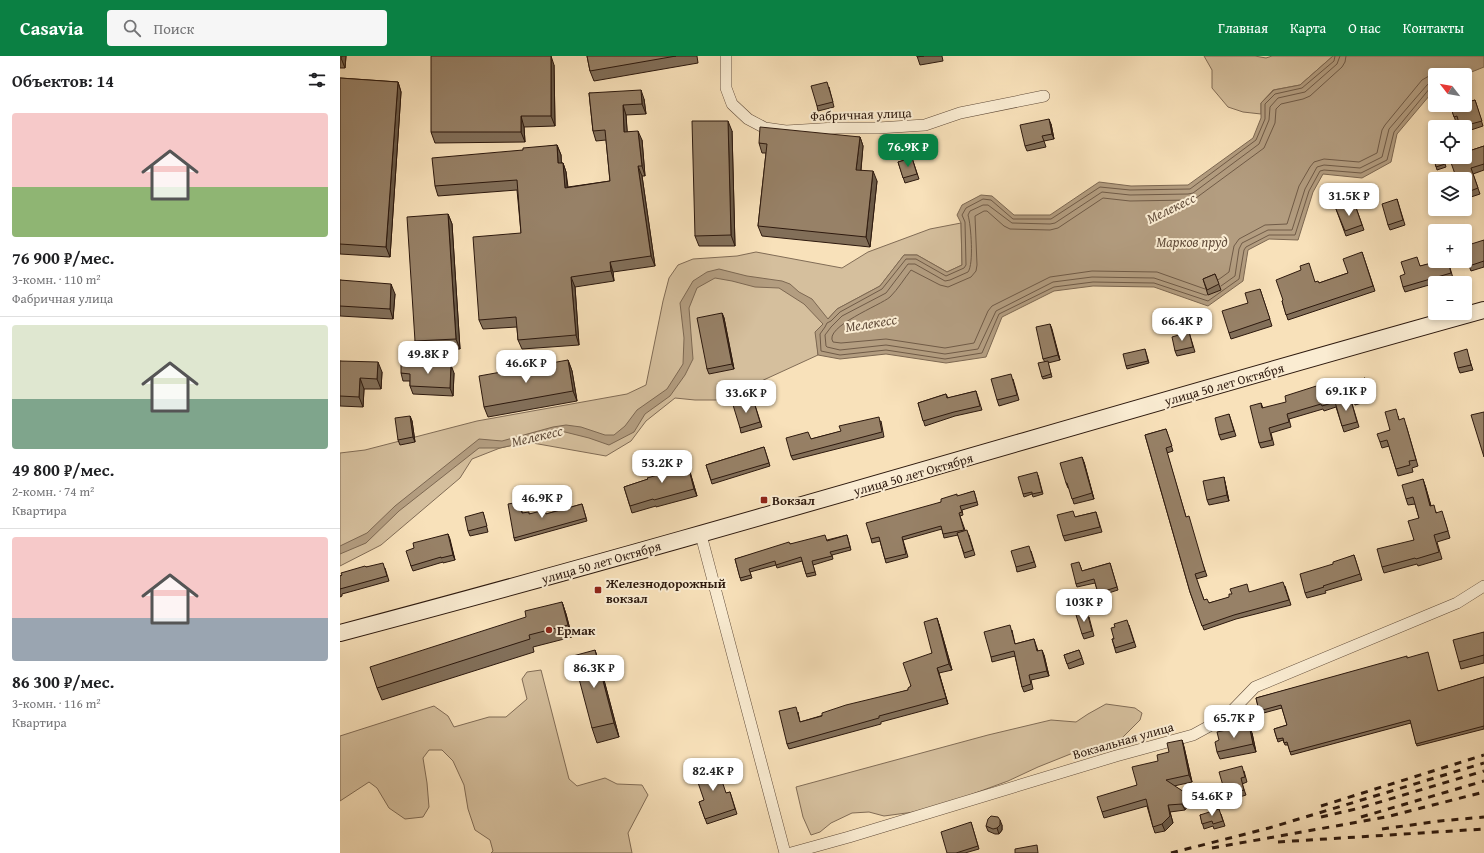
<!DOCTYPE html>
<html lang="ru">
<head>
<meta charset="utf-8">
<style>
  body { margin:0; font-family:"Gentium Book Plus",serif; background:#f6f6f6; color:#202124; height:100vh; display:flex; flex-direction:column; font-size:15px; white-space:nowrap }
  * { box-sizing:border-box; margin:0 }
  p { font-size:13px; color:#757577 }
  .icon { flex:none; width:22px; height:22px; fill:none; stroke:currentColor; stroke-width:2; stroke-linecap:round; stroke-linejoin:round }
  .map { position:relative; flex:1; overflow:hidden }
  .sheet { display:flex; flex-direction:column; background:#fff; width:340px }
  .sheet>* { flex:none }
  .needle { width:26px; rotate:301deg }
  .buttons { position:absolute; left:1088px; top:12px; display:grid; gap:8px }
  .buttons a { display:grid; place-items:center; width:44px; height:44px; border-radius:4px; background:#fff; box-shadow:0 2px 6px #0003; font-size:20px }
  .price { position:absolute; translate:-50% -34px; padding:0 9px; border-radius:8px; background:#fff; color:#222; font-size:13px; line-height:26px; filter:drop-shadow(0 1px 2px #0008) }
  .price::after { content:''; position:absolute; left:50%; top:24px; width:12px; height:9px; margin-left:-6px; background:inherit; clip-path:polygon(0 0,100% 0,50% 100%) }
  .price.selected { background:#0b8043; color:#fff }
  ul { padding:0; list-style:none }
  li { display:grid; align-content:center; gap:8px; height:212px; padding:0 12px }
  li+li { border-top:1px solid #e0e0e0 }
  li span { display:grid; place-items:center; height:124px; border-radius:4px; color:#555 }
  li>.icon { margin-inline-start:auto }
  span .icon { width:72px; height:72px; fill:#fffc; stroke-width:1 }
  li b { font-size:17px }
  h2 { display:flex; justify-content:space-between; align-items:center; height:48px; padding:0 12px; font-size:17px }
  header { display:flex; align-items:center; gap:24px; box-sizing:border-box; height:56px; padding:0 20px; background:#0b8043; color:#fff }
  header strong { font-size:19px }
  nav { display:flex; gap:22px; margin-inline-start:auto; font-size:14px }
  .search { width:280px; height:36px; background:#f6f6f6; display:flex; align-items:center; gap:10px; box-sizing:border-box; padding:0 14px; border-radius:4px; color:#757577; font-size:15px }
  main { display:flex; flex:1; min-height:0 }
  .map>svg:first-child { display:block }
</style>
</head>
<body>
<header>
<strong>Casavia</strong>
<div class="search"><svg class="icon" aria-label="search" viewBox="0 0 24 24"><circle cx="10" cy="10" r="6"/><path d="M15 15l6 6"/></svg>Поиск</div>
<nav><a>Главная</a><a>Карта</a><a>О нас</a><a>Контакты</a></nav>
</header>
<main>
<section class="sheet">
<h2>Объектов: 14<svg class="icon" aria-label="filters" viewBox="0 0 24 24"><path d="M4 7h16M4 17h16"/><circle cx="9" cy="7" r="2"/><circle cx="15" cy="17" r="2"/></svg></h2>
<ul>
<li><span style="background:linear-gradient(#f6c9c9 60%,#8fb573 0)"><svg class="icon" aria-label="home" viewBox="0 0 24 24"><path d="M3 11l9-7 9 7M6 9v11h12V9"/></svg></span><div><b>76 900 ₽/мес.</b><p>3-комн. · 110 m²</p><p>Фабричная улица</p></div></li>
<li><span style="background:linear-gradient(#dfe7d0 60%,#7fa58c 0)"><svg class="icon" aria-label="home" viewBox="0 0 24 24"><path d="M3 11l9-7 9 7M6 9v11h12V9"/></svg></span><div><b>49 800 ₽/мес.</b><p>2-комн. · 74 m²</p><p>Квартира</p></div></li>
<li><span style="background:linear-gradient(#f6c9c9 65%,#9aa5b1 0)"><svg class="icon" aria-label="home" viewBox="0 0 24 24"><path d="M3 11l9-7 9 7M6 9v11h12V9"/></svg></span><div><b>86 300 ₽/мес.</b><p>3-комн. · 116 m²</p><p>Квартира</p></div></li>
</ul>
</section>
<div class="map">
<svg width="1144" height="797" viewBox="0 0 1144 797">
  <rect width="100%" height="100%" fill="#f8e1ba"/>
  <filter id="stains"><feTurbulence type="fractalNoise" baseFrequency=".005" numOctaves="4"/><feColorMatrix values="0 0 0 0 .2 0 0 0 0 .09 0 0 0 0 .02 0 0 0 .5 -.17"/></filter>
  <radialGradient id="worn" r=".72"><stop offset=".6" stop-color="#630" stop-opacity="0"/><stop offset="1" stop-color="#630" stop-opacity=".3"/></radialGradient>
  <g fill="#d5bf9d" stroke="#816c56">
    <path d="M864 0H915L926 2 932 0H993L960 29 933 34 921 47V58L903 56 888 51 872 32V14Z"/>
    <path d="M621 167 622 209 607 216 577 199H564L540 230 497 253 476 276 478 299 380 344H355L335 342 306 365 291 385 266 400 187 386 160 392 132 403 120 422 41 489 0 510V397L25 394 137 365 287 338 306 329 323 245 329 222 338 209 353 203 397 200 416 196 502 212 528 196 590 173Z"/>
    <path d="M201 614 229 723 237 730 265 722 277 728 302 729 308 739 288 777 292 797H151L153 795 150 784 135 774 128 753 124 729 113 705 102 694H89L83 702 87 727 89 751 83 761 65 763 49 752 37 732 29 726 0 745V680L94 650 108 660 114 671 149 661H166L187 643 182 623 187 616Z"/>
    <path d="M766 648 795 652 802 657 800 664 776 688 759 692 743 693 698 711 668 725 589 754 544 760 529 756 512 757 491 767 480 776 471 779 463 761 456 731 648 679 711 664 736 666 748 658Z"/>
  </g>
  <path fill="#b39d80" stroke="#7d6852" d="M993 0H1144V11L1124 19H1095V33L1057 78 1051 106 1022 122 983 118 973 136 958 184 929 183 908 194 903 225 868 250 814 231 753 230 714 235 662 261 646 301 606 307 546 298 500 303 478 299 475 276 483 268 464 248 439 232 415 231 392 225 375 222 357 232 349 252 353 303 345 319 330 340 305 358 294 376 269 389 249 382 225 376 197 384 160 392H139L59 455 26 487 0 498V490L27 477 55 450 139 383 162 385 213 371 226 369 241 371 265 379H274L285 370 297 354 327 333 343 308 344 282 340 247 353 225 367 216 379 213 407 220 442 225 450 228 459 236 472 243 488 263 497 253 540 230 564 199H577L607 216 622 209 621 167 617 159 622 149 641 139 652 140 674 159H710L759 126 791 130 848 129 913 82 921 62V47L934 34 960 29Z"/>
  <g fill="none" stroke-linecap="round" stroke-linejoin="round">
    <g stroke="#705b47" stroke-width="1">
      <path d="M995 0 994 5 962 32 935 38 925 48V63L916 84 850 133 790 134 760 131 711 163H673L651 144 643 143 626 152 622 159 625 166 626 209 624 212 606 220 576 203H566L542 233 500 256 491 265 487 267 485 271 480 278 481 295 500 299 546 294 605 303 642 297 659 258 714 231 753 226 814 227 868 245 899 223 904 194 906 191 929 179H955L969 135 980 115 984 114 1021 117 1047 104 1054 76 1090 32 1095 30"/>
      <path d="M878 224 889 216 894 190 899 183 925 169 947 168 959 130 970 111 974 106 984 103 1019 106 1037 97 1042 74 1045 69 1082 24 1089 20 1095 19"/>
      <path d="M881 230 895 220 899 193 902 187 928 174H952L965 133 977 111 984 109 1020 112 1042 101 1049 73 1087 29 1091 26 1095 25"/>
      <path d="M865 233 817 216 752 215 710 221 652 250 648 255 634 287 605 292 546 283 501 287 493 286C483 271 541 249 550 241 558 233 564 223 571 214L600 229 608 231 631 221 636 215 637 209 635 160 644 155H647L664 170 670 173 710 174 718 172 763 142 790 145 849 144 856 142 924 92 935 67 936 53 941 48 963 43 970 40 1002 11 1005 6 1006 0"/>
      <path d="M867 239H865L814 222 752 221 713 226 656 255 638 293 605 298 546 289 500 294 487 291 486 290 485 279 491 271 502 260 546 237 568 208H575L605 225 610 224 628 216C634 208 631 169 628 159L630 155 643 149H648L672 167 710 168 715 167 762 136 790 139 848 138 853 137 919 88 929 64 930 51 938 42 965 36 997 8 1000 0"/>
    </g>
    <defs>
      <g id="minor">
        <path d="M386 0V32L392 48 408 63 425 72 446 75 496 72H538L585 69 620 57 704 40"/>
        <path d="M361 479 445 797"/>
        <path d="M451 797 509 781 776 700 853 679 886 661 915 631 1117 547 1144 530"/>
      </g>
      <path id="secondary" d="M0 577C383 476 762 360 1144 254"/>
    </defs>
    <use href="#minor" stroke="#604b39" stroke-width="12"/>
    <use href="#secondary" stroke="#2d190e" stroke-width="18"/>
    <use href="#minor" stroke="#faecd2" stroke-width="11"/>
    <use href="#secondary" stroke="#faecd2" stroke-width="16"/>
    <g stroke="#2d190e" stroke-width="3" stroke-dasharray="7 7" stroke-linecap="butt">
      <path d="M981 750 1144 699"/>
      <path d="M981 761 1020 752 1144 715"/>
      <path d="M1021 761 1144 725"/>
      <path d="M1042 773 1100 765 1144 761"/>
      <path d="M938 786 1144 773"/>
      <path d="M872 792 1046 761 1144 736"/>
      <path d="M831 797 929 772 1144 707"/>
    </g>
  </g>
  <g fill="#826f59" stroke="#2d190e">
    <path d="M0 0H6L5 12H0Z"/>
    <path d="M247 0H357L358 7 254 25 250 15Z"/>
    <path d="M577 0H602L603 5 580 9Z"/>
    <path d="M214 9 215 70 184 71 185 86 95 87 91 76Z"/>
    <path d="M0 22 58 26 61 36 50 201 0 198Z"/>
    <path d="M489 31 494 51 478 55 477 50Z"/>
    <path d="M249 37 304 43 306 58 286 59 287 76 302 84 305 120H302L315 210 273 216 274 225 235 231 239 289 182 293 178 284 177 271 143 273 139 264 181 177 177 134 98 140 95 130 183 94 217 89 221 99V107H223L226 116 228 131 270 125 266 84 256 85 253 75Z"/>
    <path d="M1135 44 1143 70 1125 76V71H1120L1119 65 1116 66 1111 52Z"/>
    <path d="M711 68 714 83 704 85 706 91 687 95 685 90Z"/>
    <path d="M392 75 395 190H359L355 180Z"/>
    <path d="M520 81 523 90 521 114 537 125 530 191 422 180 418 170 426 97H422L419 87Z"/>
    <path d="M1144 90V114L1133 118 1140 138 1125 143V123L1116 121 1126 96Z"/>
    <path d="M1093 99 1103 101 1106 111 1097 114Z"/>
    <path d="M572 102 579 123 565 127 558 106Z"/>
    <path d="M1057 143 1065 169 1050 174 1048 169Z"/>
    <path d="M1014 146 1024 174 1006 180 996 153Z"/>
    <path d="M108 158 112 168 120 293 79 295 75 285Z"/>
    <path d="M1144 184V211L1131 215 1129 210Z"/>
    <path d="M1022 196 1035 235 948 264 942 245 975 226 979 227 1008 217Z"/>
    <path d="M1108 205 1113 222 1065 236 1063 231 1080 210Z"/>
    <path d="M875 218 881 234 868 239 863 223Z"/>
    <path d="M0 224 55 238 53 263 0 260Z"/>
    <path d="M920 233 932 270 891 283 889 277 908 247Z"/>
    <path d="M382 257 384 262 394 313 369 318 367 313Z"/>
    <path d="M710 268 720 304 708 307 712 321 703 323 702 321 705 306 703 303Z"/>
    <path d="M849 276 855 296 837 300 835 295Z"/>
    <path d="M805 293 809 307 787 313 786 310Z"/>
    <path d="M1128 299 1133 314 1120 317 1118 312Z"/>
    <path d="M228 304 232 315 237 345 148 361 144 351Z"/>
    <path d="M0 305 42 316 41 333H24L23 351 0 350Z"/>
    <path d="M61 317H114L113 340 73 338 70 330V325H63Z"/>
    <path d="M1025 322 1032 344 1015 349 1008 328Z"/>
    <path d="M673 323 679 344 659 350 657 344Z"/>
    <path d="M636 335 642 354 615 360 585 370 578 347 606 338 608 342Z"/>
    <path d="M1010 341 1019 371 1004 376 996 351 984 355 983 353 949 363 951 371 931 377 934 389 921 392 919 387 921 347 923 352 995 346Z"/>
    <path d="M413 343 422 371 401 377 400 372Z"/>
    <path d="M889 358 896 380 881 384 879 379Z"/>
    <path d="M70 360 72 365 75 386 60 389 58 384Z"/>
    <path d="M1058 360 1059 364 1066 369 1078 410 1072 412 1073 416 1058 420 1049 390 1042 392 1040 386 1050 374Z"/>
    <path d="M541 365 544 381 453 404 451 400 471 383Z"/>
    <path d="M826 373 833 395 827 397 846 461 867 520 856 523 864 544 869 547 910 536 945 530 951 549 896 563 864 574 850 536 805 379Z"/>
    <path d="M424 391 430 410 372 428 366 409Z"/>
    <path d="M345 399 357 440 316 451V450L292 457 284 431 336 414Z"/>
    <path d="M744 406 754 443 734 448 729 432H728L726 427Z"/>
    <path d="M698 419 703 438 693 441 692 438 684 441 683 438Z"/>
    <path d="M885 426 889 445 869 449 867 444Z"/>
    <path d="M1085 429 1091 450 1097 457 1104 462 1110 482 1097 486 1102 503 1078 510 1077 508 1044 517 1042 511 1074 484 1079 462 1075 448 1068 449 1066 443Z"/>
    <path d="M634 435 638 449 622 454 623 459 620 460 625 474 629 479 635 499 625 502 618 479 604 482 602 473 563 484 568 501 546 507 540 485 532 487 531 483 601 446Z"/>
    <path d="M242 448 247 465 175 485 174 482 181 449 182 457 190 458H206Z"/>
    <path d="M143 456 148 476 130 480 128 475Z"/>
    <path d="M756 456 762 476 725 485 723 480 735 461Z"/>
    <path d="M108 478 115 504 103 507V506L73 515 71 510 74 492Z"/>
    <path d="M507 479 511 494 492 499 493 503 473 509 476 519 467 521 462 505 437 512 436 509 410 516 412 522 401 525 395 503 450 488 487 484Z"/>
    <path d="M691 495 696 511 677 516 676 511Z"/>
    <path d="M1014 499 1022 524 985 535 986 537 967 542 965 537 993 508Z"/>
    <path d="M770 507 778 534 759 540 755 527 737 531 736 528 740 509 742 515Z"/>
    <path d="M26 511 45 512 49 525 2 538V540L0 541V520Z"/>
    <path d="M222 546 226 558 232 581 193 591 194 596 42 644 37 632Z"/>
    <path d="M749 561 754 580 744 583 742 578Z"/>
    <path d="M599 568 612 614 599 617 608 648 541 666V668L449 693 447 688 458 656 460 666 568 634 592 597Z"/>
    <path d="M789 569 796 591 776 597 772 583H774Z"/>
    <path d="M672 574 675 588 694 583 698 595 704 599 709 620 691 624 693 633 684 636 682 631 675 600 652 606 651 601Z"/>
    <path d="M1144 576V607L1121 613 1119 606Z"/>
    <path d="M739 594 744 608 729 613 724 599Z"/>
    <path d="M1067 602 1099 635 1144 621V673L1077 690 1071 667 951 699 948 689H945L943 684 938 686 934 673 947 669 942 652 920 658 916 642Z"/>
    <path d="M260 609 279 681 257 687 252 672Z"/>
    <path d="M912 677 916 696 880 703 877 696Z"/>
    <path d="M842 684 844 691 852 726 834 730 844 736 848 750 845 754 830 756 833 767 825 775 815 777 813 771 807 750 764 762 762 756 797 729 829 696Z"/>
    <path d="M904 715 907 726 902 728 906 739 887 745 886 740Z"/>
    <path d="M390 736 397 758 367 768 359 746Z"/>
    <path d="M881 758 885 770 874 773 873 770 864 773 860 759Z"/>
    <path d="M631 766 639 793 625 797H607Z"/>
    <path d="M662 769V774L659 778H655L648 775 646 770Z"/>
  </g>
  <g fill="#6a5a48" stroke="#2d190e">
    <path d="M2 0H6L5 12 1 2Z"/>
    <path d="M211 0 214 9 215 70 211 60Z"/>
    <path d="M58 26 61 36 50 201 46 191Z"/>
    <path d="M301 34 304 43 306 58 302 48Z"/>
    <path d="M283 49 286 59 288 86 284 76Z"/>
    <path d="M181 60 184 71 185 86 181 76Z"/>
    <path d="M709 63 711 68 714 83 712 78Z"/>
    <path d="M388 65 392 75 395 190 391 179Z"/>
    <path d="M298 75 302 84 305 120 302 110Z"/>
    <path d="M520 81 523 90 520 123 516 114Z"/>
    <path d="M217 89 221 99 222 117 218 107Z"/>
    <path d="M223 107 226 116 228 141 225 132Z"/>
    <path d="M298 110 302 120 315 210 311 200Z"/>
    <path d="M533 115 537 125 530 191 526 181Z"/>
    <path d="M108 158 112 168 120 293 116 283Z"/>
    <path d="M270 206 273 216 274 225 271 215Z"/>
    <path d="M231 221 235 231 239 289 236 279Z"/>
    <path d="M51 228 55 238 53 263 50 253Z"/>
    <path d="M382 257 384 262 394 313 392 308Z"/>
    <path d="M710 268 712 273 720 304 718 299Z"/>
    <path d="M228 304 232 315 237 345 233 335Z"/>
    <path d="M38 306 42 316 41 333 37 323Z"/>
    <path d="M111 309 114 317 113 340 110 332Z"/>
    <path d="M20 322 24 333 23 351 19 341Z"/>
    <path d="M70 360 72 365 75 386 73 381Z"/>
    <path d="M345 399 347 406 357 440 354 433Z"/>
    <path d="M742 401 744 406 754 443 752 437Z"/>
    <path d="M884 421 885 426 889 445 887 439Z"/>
    <path d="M1083 423 1085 429 1093 457 1090 450Z"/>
    <path d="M108 478 110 483 115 504 113 499Z"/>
    <path d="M222 546 226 558 232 581 228 569Z"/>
    <path d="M597 562 599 568 612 614 609 608Z"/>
    <path d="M255 594 260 609 279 681 274 667Z"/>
    <path d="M702 594 704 599 709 620 707 615Z"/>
    <path d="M597 612 599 617 608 648 606 642Z"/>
    <path d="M909 669 912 677 916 696 913 688Z"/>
    <path d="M842 684 844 691 852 726 849 719Z"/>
    <path d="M844 736 848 750 845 754 842 748Z"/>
    <path d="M828 749 833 767 825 775 822 768Z"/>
    <path d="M660 764 662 769V774L659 778 657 772Z"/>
  </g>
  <g fill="#978167" stroke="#2d190e">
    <path d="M91 0H211V60H181V76H91Z"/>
    <path d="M247 0H336L250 15Z"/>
    <path d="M577 0H584L577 1Z"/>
    <path d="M0 22 58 26 46 191 0 188Z"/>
    <path d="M487 26 493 46 477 50 471 30Z"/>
    <path d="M301 34 302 48 283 49 284 76 298 75 302 110H298L311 200 270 206 271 215 231 221 236 279 178 284 176 261 139 264 133 181 181 177 177 124 95 130 92 102 183 94V92L217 89 218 107H223L225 132 270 125 265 74 253 75 249 37Z"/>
    <path d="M1135 44 1142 65 1120 71 1117 60 1114 61 1111 52 1120 49H1125V47Z"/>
    <path d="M709 63 712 78 702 80 704 85 685 90 680 69Z"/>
    <path d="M352 65H388L391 179 355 180Z"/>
    <path d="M420 71 520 81 516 114 533 115 526 181 418 170 427 88 419 87Z"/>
    <path d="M1144 90V108L1131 112 1138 132 1125 137V123H1113L1116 121 1109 101H1125V93L1126 96Z"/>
    <path d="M1093 99H1095V101H1102L1105 108 1096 111Z"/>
    <path d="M572 102 577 118 563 122 558 106Z"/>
    <path d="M1057 143 1063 164 1048 169 1042 148Z"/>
    <path d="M1014 146 1022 169 1005 175 996 153Z"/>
    <path d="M108 158 116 283 75 285 67 161Z"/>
    <path d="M1144 184V205L1129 210 1125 197V190Z"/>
    <path d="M1022 196 1033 230 946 259 942 245 943 244 936 224 961 214 960 210 969 207 975 226 978 225 979 227 1008 217 1003 203Z"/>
    <path d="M1077 201 1080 210 1099 205H1108L1111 217 1063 231 1060 220 1065 218 1061 206Z"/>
    <path d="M875 218 879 228 867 234 863 223Z"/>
    <path d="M0 224 51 228 50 253 0 250Z"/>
    <path d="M920 233 930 263 889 277 882 255 908 247 905 237Z"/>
    <path d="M382 257 392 308 367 313 357 262Z"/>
    <path d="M710 268 718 299 703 303 696 271Z"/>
    <path d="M849 276 853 291 835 295 832 281Z"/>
    <path d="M805 293 808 305 786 310 783 298Z"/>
    <path d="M1127 293 1131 309 1118 312 1114 297Z"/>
    <path d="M228 304 233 335 144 351 139 320Z"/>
    <path d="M0 305 38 306 37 323 20 322 19 341 0 340Z"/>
    <path d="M708 305 711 318 702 321 698 307Z"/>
    <path d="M61 308 111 309 110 332 70 330V318L61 317Z"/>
    <path d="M671 318 677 339 657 344 651 323Z"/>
    <path d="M1025 322 1030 339 1014 344 1008 328Z"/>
    <path d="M989 326 995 346 982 350 981 348 947 358 949 366 929 372 932 384 919 387 910 350 921 347 922 352 946 346 945 340Z"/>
    <path d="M636 335 640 350 614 356 583 365 578 347 606 338 607 342Z"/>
    <path d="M1010 341 1017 366 1002 370 995 346Z"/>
    <path d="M413 343 420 366 400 372 393 349Z"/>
    <path d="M1056 353 1059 364 1064 362 1076 404 1069 405 1070 409 1056 413 1047 384 1040 386 1037 378 1050 374 1045 356Z"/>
    <path d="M1144 356V401L1131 359Z"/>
    <path d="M889 358 894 375 879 379 875 362Z"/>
    <path d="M70 360 73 381 58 384 55 362Z"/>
    <path d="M539 361 542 376 451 400 446 382 468 376 471 383 501 375 499 370Z"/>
    <path d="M826 373 832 390 826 392 846 461 849 460 865 515 855 518 864 544 867 543 869 547 889 541V538H892L890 533 907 528 909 536 943 526 949 544 894 559 862 570 850 536 805 379Z"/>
    <path d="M424 391 429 407 371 424 366 409Z"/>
    <path d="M345 399 354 433 314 444 313 443 290 450 284 431 308 423 307 422 336 414 333 402Z"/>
    <path d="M742 401 752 437 732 443 727 427H726L720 407Z"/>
    <path d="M697 416 702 436 692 438V436L683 438 678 421Z"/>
    <path d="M884 421 887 439 867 444 863 425Z"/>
    <path d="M1083 423 1090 450 1094 449 1096 457 1102 455 1108 475 1094 479 1099 496 1076 503 1075 502 1042 511 1037 493 1074 484 1068 465 1079 462 1073 441 1066 443 1062 429Z"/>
    <path d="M634 435 637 446 620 450 622 456 619 457 624 474 603 478 601 470 562 481 566 498 545 503 539 481 531 483 526 467 601 446V443L617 438V440Z"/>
    <path d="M180 446 182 457 189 456V458L205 454 206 458 242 448 246 462 174 482 168 448Z"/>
    <path d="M733 455 735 461 756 456 760 471 723 480 717 459Z"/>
    <path d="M143 456 147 470 128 475 125 461Z"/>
    <path d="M627 474 633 494 624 497 617 477Z"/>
    <path d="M108 478 113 499 101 502V501L71 510 66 495 74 492 73 487Z"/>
    <path d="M485 479 487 485 507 479 510 491 490 496 492 500 472 505 475 516 466 518 461 501 436 509 435 505 409 513 411 519 400 522 395 503 449 486 450 488Z"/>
    <path d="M689 490 694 506 676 511 671 495Z"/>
    <path d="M1014 499 1020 518 983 530 984 531 965 537 960 518 993 508V506Z"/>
    <path d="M739 506 742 515 770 507 777 531 758 537 754 523 736 528 731 508Z"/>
    <path d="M43 507 47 520 0 533V520L2 519 1 517 25 510 26 511Z"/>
    <path d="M222 546 228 569 189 579 190 583 37 632 30 611 186 561 185 555Z"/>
    <path d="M747 556 752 575 742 578 736 559Z"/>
    <path d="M597 562 609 608 597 612 606 642 539 660V662L447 688 439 655 456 651 460 666 482 660V657L506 649 568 634V632L571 630 563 607 592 597 584 566Z"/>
    <path d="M787 564 794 586 775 592 772 583H774L771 572 775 571 774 568Z"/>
    <path d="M670 569 675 588 694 583 697 595 702 594 707 615 689 619 691 628 682 631 674 595 651 601 644 576Z"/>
    <path d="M1144 576V599L1119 606 1113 584Z"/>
    <path d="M255 594 274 667 252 672 233 600Z"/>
    <path d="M739 594 742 602 727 608 724 599Z"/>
    <path d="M1088 596 1098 635 1144 621V670L1076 688 1070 664 950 696 947 686 944 687 943 682 937 683 934 673 947 669 941 649 919 655 916 642 1067 600V602Z"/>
    <path d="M909 669 913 688 877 696 875 686 879 684 877 676Z"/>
    <path d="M842 684 849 719 826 724 844 736 846 743 842 748 828 749 830 760 822 768 813 771 806 743 762 756 757 741 797 729 792 711 818 705 817 699 829 696 827 687Z"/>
    <path d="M376 707 386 737 390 736 395 753 365 763 359 746 364 744 354 715Z"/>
    <path d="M902 710 905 721 901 722 904 734 886 740 879 716Z"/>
    <path d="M879 753 883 765 873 768 872 765 862 768 860 759Z"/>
    <path d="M651 760 658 761 660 764V769L657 772 653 773 646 770 648 763Z"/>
    <path d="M631 766 638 790 616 797H607L601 776Z"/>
    <path d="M697 789 698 797H675V793Z"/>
  </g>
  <g fill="#8f2418" stroke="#faecd2" stroke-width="1.5">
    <rect x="420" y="440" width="8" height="8" rx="2"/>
    <rect x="254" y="530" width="8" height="8" rx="2"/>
    <circle cx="209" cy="574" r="4"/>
  </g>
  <g text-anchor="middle" stroke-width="4" stroke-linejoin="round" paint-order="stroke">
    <g font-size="13" fill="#2d190e" stroke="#faecd2">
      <text transform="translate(521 58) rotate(-2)" y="5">Фабричная улица</text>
      <text transform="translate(884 328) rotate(-16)" y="5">улица 50 лет Октября</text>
      <text transform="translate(573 418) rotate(-16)" y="5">улица 50 лет Октября</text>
      <text transform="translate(261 506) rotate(-16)" y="5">улица 50 лет Октября</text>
      <text transform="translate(783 684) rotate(-16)" y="5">Вокзальная улица</text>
    </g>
    <g font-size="13" font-weight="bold" fill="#2d190e" stroke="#faecd2" text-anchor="start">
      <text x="432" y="449">Вокзал</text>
      <text x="266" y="532">Железнодорожный<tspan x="266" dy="15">вокзал</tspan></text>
      <text x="217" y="579">Ермак</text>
    </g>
    <g font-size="14" font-style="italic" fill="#634e3c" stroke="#faecd2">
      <text transform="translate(831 152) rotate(-26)" y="5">Мелекесс</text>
      <text x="852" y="191">Марков пруд</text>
      <text transform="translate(531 267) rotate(-9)" y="5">Мелекесс</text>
      <text transform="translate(197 380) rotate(-13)" y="5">Мелекесс</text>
    </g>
  </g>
  <rect width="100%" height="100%" filter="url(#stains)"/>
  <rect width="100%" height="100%" fill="url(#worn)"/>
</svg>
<div class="buttons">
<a><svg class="needle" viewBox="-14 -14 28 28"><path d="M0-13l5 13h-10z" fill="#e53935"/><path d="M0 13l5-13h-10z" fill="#757577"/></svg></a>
<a><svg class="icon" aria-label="locate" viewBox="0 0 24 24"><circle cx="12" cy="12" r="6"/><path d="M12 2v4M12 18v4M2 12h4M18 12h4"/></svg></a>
<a><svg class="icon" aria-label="layers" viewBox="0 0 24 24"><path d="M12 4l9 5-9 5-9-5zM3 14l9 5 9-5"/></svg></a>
<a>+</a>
<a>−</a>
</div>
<b class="price selected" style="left:568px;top:112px">76.9K ₽</b>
<b class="price" style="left:1009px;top:161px">31.5K ₽</b>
<b class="price" style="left:842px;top:286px">66.4K ₽</b>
<b class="price" style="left:88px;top:319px">49.8K ₽</b>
<b class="price" style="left:186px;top:328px">46.6K ₽</b>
<b class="price" style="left:1006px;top:356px">69.1K ₽</b>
<b class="price" style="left:406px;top:358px">33.6K ₽</b>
<b class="price" style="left:322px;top:428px">53.2K ₽</b>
<b class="price" style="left:202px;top:463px">46.9K ₽</b>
<b class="price" style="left:744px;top:567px">103K ₽</b>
<b class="price" style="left:254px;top:633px">86.3K ₽</b>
<b class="price" style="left:894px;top:683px">65.7K ₽</b>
<b class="price" style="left:373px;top:736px">82.4K ₽</b>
<b class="price" style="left:872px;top:761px">54.6K ₽</b>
</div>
</main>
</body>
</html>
